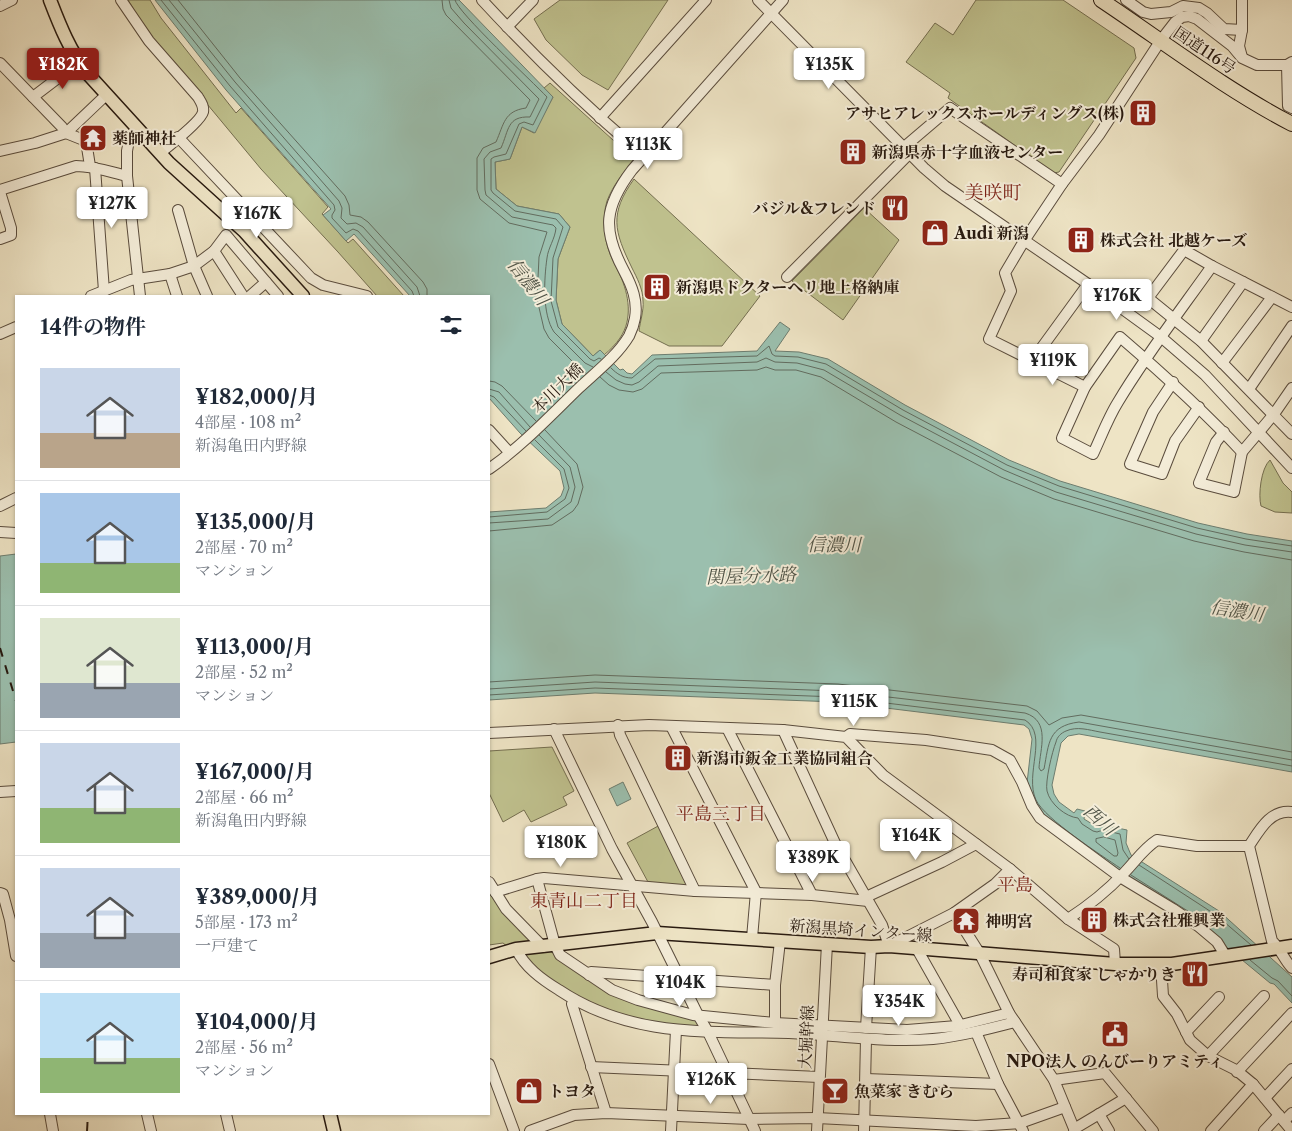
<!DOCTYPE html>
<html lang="ja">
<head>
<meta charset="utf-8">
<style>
  body { margin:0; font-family:"Libre Caslon Text","Noto Serif JP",serif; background:#f2f2f3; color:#1f2937; height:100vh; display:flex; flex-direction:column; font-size:19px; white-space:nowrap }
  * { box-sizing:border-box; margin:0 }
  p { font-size:16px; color:#747a83 }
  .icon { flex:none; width:28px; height:28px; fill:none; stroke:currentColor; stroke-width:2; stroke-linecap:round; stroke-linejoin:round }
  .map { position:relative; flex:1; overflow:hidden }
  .panel { position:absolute; left:15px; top:295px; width:475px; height:820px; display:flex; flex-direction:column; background:#fff; border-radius:0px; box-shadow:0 1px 4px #0004 }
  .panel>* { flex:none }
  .price { position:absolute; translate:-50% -42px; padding:0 11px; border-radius:5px; background:#fff; color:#222; font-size:16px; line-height:32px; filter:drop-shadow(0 1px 2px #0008) }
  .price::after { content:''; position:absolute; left:50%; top:30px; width:15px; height:11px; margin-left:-8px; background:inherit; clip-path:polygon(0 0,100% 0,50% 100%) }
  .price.on { background:#8f2418; color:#fff }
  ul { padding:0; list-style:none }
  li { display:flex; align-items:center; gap:15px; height:125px; padding:0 25px }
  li+li { border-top:1px solid #e0e1e3 }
  li span { display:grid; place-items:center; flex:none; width:140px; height:100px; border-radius:0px; color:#555 }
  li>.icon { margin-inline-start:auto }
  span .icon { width:60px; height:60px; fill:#fffc; stroke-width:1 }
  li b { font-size:21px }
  h2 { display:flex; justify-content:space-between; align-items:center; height:60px; padding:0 25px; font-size:21px }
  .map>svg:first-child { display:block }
</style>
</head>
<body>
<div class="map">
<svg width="1292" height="1131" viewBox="0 0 1292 1131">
  <rect width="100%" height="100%" fill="#eee4c5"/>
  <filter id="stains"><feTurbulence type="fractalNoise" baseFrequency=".004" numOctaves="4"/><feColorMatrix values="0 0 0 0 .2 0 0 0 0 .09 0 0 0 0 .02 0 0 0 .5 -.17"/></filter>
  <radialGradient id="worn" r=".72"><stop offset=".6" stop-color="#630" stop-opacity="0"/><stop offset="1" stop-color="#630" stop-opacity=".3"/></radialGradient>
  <g fill="#c0c28f" stroke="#746e50">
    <path d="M128 0H150L161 18 236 113 241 108 328 207 322 214 348 243 353 239 404 296H377L338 252 261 169 149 34Z"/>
    <path d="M560 0H668L608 90 582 75 546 40 534 19Z"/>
    <path d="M976 0H1063L1134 48 1136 58 1059 172 1054 173 948 98 950 93 906 62 935 23 953 35Z"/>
    <path d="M550 83 634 159C624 172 613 185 607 201 602 217 604 239 610 254 613 262 617 268 620 275 629 295 633 319 620 338 616 344 610 350 604 355L599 351 593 356 562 324 556 300 558 259 570 227 559 214 517 206 496 189 495 162 510 159 522 127 534 133 553 97 544 88Z"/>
    <path d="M634 179 760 296 722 346H669L639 331C640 322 644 310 643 301 643 289 637 278 632 268 614 231 609 214 634 179Z"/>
    <path d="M864 208 899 240 843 320 792 281Z"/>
    <path d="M1270 460 1283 483 1292 492V513L1275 512 1261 506C1258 495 1261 468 1270 460Z"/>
    <path d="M552 747 574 791 563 797 567 805 531 822 524 810 503 822 489 793V751Z"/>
    <path d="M660 825 689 887 648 882 627 843Z"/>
    <path d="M489 885 529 937 598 983 695 1017 700 1029 657 1026 607 1012 562 989 503 943 489 945Z"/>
  </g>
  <g fill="#9bbfae" stroke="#6d7d6f">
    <path d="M155 0H459L553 97 535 133 522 127 510 159 495 162 496 189 517 206 559 214 570 227 558 259 556 300 562 324 593 356 600 350 620 370 623 369 627 373 632 374 652 355 757 351 780 322 790 329 775 351 799 352 828 359 905 405 1009 460 1060 481 1198 523 1247 534 1292 541V772L1079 734 1068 736 1061 743 1052 785 1054 794 1059 802 1074 813 1077 809 1085 811 1084 819 1097 827 1099 824 1127 830 1126 843 1131 855 1219 911 1292 977V1003L1274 984 1270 983 1207 931 1115 871 1040 815 1027 783 1032 739 1029 729 1024 725 837 702 595 693 489 700V512L546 508 561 496 564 488 560 471 520 433 489 398V296H410L354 234 346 241 323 215 331 209 226 90Z"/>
    <path d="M16 554V742L0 744V556Z"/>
    <path d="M623 782 631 799 617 806 609 789Z"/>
  </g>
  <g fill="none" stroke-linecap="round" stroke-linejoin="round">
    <g stroke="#626c5f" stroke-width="1">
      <path d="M161 0 230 86 334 205 335 210 332 215V218L346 233 353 229 358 231 412 291 414 296"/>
      <path d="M169 0 235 82 339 201 342 208 341 218 347 224 356 223 363 227 417 287 420 296"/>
      <path d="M178 0 240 78 345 196 349 205 350 215 361 217 368 222 423 282 427 289V296"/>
      <path d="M442 0 443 9 446 15 530 100 526 108C504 111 504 124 496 142L483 148 477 158V190L480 199 509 223 547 232 539 257 537 299 544 329 549 338 580 369 586 373"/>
      <path d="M449 0 451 8 464 23 539 99 530 117C507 116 509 130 501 148L490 152 484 159 485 190 486 195 512 217 553 225 556 228C555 239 548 248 547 258 544 279 542 314 554 332L585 363 593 367"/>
      <path d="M455 0C457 12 533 82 547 97L533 125 524 122 519 124 506 154 494 157 491 159V190L493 193 515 211 556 219 563 227 553 258 551 301 558 327 590 359 594 361 599 358 601 359"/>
      <path d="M611 368C617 374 623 378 632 378L655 359 757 356 769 346 772 354 775 356 798 357 826 364 903 410 1007 465 1059 486 1197 528 1246 539 1292 546"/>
      <path d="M606 372 616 380 625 384 632 385 639 382 658 366 757 362 766 358 775 362 797 363 824 370 900 415 1004 470 1056 492 1196 534 1245 545 1292 552"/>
      <path d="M600 377 609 385 619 390 633 392 642 389 661 373 757 370 766 367 775 370H796L821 377 896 422 1001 477 1054 499 1194 541 1244 552 1292 560"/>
      <path d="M489 381 495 382 502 386 536 421"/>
      <path d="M489 389 499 392 530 427"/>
      <path d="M489 395 494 397 526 431"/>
      <path d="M489 517 547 512 565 499 569 488 564 469 535 440"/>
      <path d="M489 523 548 519 571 502 575 487 570 467 539 435"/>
      <path d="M489 531 552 525 573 511 578 504 583 487 577 464 545 430"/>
      <path d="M489 682 595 675 838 684 1027 706 1037 711 1049 725 1062 718 1081 715 1292 752"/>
      <path d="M489 689 595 682 837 691 1025 713C1051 721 1040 749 1039 768L1041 771 1044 769C1049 743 1048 726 1079 722L1292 760"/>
      <path d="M489 695 595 688 837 697 1025 720C1049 735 1024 774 1036 800 1045 819 1101 855 1120 868"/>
      <path d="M1104 837 1115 840 1118 853 1117 856H1114L1096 842V839Z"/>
      <path d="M1129 859 1123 850 1120 834 1103 830 1097 832 1093 831 1082 824 1078 818C1066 817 1050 804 1047 791 1045 782 1052 752 1056 742 1057 737 1061 733 1066 731 1077 726 1089 730 1100 732L1292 766"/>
      <path d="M1139 865 1216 915 1251 945"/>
      <path d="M1131 875 1194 915"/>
      <path d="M1250 960 1272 978 1278 981 1292 996"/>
    </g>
    <defs>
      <g id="minor">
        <path d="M121 0 149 41 198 97C201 102 204 106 203 112 201 121 169 146 160 153"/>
        <path d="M482 0C531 53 582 103 637 150"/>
        <path d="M758 0 924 168 945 186 1088 284 1161 337 1205 375 1292 468"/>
        <path d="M1126 0 1143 12 1151 14 1171 12 1183 6 1199 8 1207 13 1224 29 1242 30"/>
        <path d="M0 6 12 0"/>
        <path d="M507 27 533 0"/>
        <path d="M1242 57 1239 46 1242 30V0"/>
        <path d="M0 63 62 127 66 133 86 141 90 166"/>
        <path d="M1287 65 1288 106 1292 108"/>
        <path d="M33 97 79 62"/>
        <path d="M600 118 706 0"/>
        <path d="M138 130 129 140 127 151V176L140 296"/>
        <path d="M178 137 311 278 323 285 367 296"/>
        <path d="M903 148 950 108 1062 184"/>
        <path d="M0 151 35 143 66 133 106 95"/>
        <path d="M95 168 104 291"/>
        <path d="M0 190 76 166C94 166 110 172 127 176"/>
        <path d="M0 192 11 228V235L0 239"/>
        <path d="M178 210 194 266 207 296"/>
        <path d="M214 251 243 296"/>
        <path d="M1212 266C1180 311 1146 355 1118 402 1108 418 1101 437 1093 454L1062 438 1085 387 1120 337C1163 374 1204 411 1242 452"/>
        <path d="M170 274 177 296"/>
        <path d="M787 277 909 154"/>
        <path d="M91 296 131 280 170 274 194 266 214 251 226 235 278 296"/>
        <path d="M250 296 266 282"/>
        <path d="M1292 307 1212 266 1184 250 1148 298 1201 341 1292 434"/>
        <path d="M0 334 16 327"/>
        <path d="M1201 341 1243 282"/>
        <path d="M1032 361 1088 284"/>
        <path d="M1222 363 1272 297"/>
        <path d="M1173 382 1153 412 1130 464 1162 474 1175 441 1199 407"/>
        <path d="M1085 387 989 339 1011 291 1005 273 1024 241 1062 184 1099 135 1161 40 1175 22 1182 17 1189 16 1197 19 1232 46 1242 58 1257 65H1287L1292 62"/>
        <path d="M1249 389 1292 326"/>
        <path d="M489 430 509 452"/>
        <path d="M1224 432 1216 442 1199 483 1234 492 1242 452 1274 414 1292 388"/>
        <path d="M489 469C522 446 550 416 579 388 596 372 617 356 629 336 632 330 634 324 635 318 638 301 632 286 624 271 602 230 604 207 632 170L783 0"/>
        <path d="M0 506 16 498"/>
        <path d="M0 532 16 533"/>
        <path d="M618 725 620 735 695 891"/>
        <path d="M671 726 756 892 752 938"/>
        <path d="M727 728 812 895"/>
        <path d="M554 729 612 849 652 922 698 1015 708 1032 755 1131"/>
        <path d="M783 730 835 843 882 925 889 946 954 913 995 884 1010 869"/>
        <path d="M489 733 649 725 783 730 846 737 883 775 1010 869 1068 919 1114 949 1115 964"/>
        <path d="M846 737 850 734 926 740 992 750 1010 760 1022 782 1032 806 1040 818 1120 877 1173 909 1198 926 1217 942 1225 955"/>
        <path d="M0 792 16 791"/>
        <path d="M1292 812C1270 809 1259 831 1249 846L1272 941C1281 949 1284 960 1292 968"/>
        <path d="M537 879 555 945 560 955 612 990 638 1000 693 1015 775 1023 907 1030 957 1026 1009 1013"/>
        <path d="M489 882 506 909 543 947"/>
        <path d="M495 892 537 879 544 878 695 891 812 895 868 901"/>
        <path d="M0 893 3 894 10 920 16 956"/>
        <path d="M866 897 942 862 976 844"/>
        <path d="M954 913 980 954 1009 1013 1054 1080 1075 1131"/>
        <path d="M1068 919C1088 906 1107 891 1123 874 1135 862 1143 849 1157 840L1197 846H1249"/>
        <path d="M516 949C525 967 541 979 559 990 631 1038 707 1031 789 1033 837 1035 886 1043 933 1039 961 1036 988 1029 1015 1022"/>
        <path d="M917 949 960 1025"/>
        <path d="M1161 964 1163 996 1177 1014 1190 1040 1208 1056 1236 1070 1253 1084 1292 1131"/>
        <path d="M589 975 591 972 775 985"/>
        <path d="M575 1001 572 1004 606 1113"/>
        <path d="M775 1023V985L780 941"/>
        <path d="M866 1028 871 947"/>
        <path d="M976 1032 998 1084 1023 1131"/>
        <path d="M1186 1032 1219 997"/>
        <path d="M1208 1056 1264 996"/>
        <path d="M489 1064 514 1131"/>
        <path d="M591 1067 819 1077"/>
        <path d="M1237 1072 1292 1013"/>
        <path d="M866 1079 998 1084"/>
        <path d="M1054 1080 1105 1073 1153 1131"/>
        <path d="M1265 1098 1292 1069"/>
        <path d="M50 1114 53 1131"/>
        <path d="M147 1114 151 1131"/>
        <path d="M226 1114 230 1131"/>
        <path d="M1099 1114 1109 1131"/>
        <path d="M1284 1121 1292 1113"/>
        <path d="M1074 1129 1126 1098"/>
        <path d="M530 1131 574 1115 606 1113 749 1119 817 1118 976 1126 1020 1123 1065 1107"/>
        <path d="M671 1131 676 1030"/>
        <path d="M817 1131 827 944"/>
        <path d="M864 1131 866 1039"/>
        <path d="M1211 1131 1253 1084"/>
        <path d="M1264 1131 1279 1115"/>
      </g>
      <g id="major">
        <path d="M50 0C60 26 70 51 87 73L169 163 244 231 303 296"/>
        <path d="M489 957 516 949 657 933 871 947 889 946 1115 964H1172L1292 946"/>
        <path d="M330 1114 334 1131"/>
      </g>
      <path id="highway" d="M1101 0C1164 42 1225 89 1292 124"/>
    </defs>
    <use href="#minor" stroke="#5a4c3d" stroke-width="12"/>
    <use href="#major" stroke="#281a10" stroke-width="15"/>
    <use href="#highway" stroke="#281a10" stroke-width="16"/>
    <use href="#minor" stroke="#f4edd9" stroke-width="10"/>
    <use href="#major" stroke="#eee4c5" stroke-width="12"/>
    <use href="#highway" stroke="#eee4c5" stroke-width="14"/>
    <g stroke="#281a10" stroke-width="2" stroke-dasharray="9 9" stroke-linecap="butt">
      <path d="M0 648 16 701"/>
      <path d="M87 1131 88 1114"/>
    </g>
  </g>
  <defs>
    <symbol id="building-square" viewBox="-11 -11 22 22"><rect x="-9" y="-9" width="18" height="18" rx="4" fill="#8f2418" stroke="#f4edd9"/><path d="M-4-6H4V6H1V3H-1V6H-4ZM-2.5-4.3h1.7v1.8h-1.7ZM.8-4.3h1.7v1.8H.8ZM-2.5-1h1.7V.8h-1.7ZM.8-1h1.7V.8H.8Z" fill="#fff"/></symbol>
    <symbol id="temple-square" viewBox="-11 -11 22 22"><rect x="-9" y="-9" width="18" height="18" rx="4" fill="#8f2418" stroke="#f4edd9"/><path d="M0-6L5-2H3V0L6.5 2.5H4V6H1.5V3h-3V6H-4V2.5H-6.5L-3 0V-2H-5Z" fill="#fff"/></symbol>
    <symbol id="restaurant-square" viewBox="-11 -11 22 22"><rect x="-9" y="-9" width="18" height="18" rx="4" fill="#8f2418" stroke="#f4edd9"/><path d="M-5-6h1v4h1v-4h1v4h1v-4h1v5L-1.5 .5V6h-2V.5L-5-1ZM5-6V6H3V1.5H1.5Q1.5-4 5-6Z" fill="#fff"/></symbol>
    <symbol id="shop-square" viewBox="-11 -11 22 22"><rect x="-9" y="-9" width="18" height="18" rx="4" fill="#8f2418" stroke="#f4edd9"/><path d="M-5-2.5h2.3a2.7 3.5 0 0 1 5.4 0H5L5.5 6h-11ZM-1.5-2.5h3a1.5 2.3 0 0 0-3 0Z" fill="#fff"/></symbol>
    <symbol id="civic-square" viewBox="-11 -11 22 22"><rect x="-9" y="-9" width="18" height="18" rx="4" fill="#8f2418" stroke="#f4edd9"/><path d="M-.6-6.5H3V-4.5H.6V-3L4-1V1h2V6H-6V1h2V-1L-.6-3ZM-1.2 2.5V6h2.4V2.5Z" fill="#fff"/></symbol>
    <symbol id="bar-square" viewBox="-11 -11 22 22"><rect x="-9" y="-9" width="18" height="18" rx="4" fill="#8f2418" stroke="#f4edd9"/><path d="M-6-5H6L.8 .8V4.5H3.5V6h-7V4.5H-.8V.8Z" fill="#fff"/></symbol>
  </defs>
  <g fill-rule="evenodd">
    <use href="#building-square" x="1127" y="97" width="32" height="32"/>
    <use href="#temple-square" x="77" y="122" width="32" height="32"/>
    <use href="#building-square" x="837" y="136" width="32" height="32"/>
    <use href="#restaurant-square" x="879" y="192" width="32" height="32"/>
    <use href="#shop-square" x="919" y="217" width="32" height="32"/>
    <use href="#building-square" x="1065" y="224" width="32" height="32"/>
    <use href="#building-square" x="641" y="271" width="32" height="32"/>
    <use href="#building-square" x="662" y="742" width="32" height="32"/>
    <use href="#building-square" x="1078" y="904" width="32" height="32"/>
    <use href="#temple-square" x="950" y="905" width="32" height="32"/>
    <use href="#restaurant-square" x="1179" y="958" width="32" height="32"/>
    <use href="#civic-square" x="1099" y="1018" width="32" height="32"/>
    <use href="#shop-square" x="513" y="1075" width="32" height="32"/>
    <use href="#bar-square" x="819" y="1075" width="32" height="32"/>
  </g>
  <g text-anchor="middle" stroke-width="4" stroke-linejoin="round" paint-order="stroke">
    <g font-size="16" fill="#281a10" stroke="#f4edd9">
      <text transform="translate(1205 50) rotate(34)" y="6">国道116号</text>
      <text transform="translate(557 388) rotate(-44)" y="6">本川大橋</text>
      <text transform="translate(861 930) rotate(4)" y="6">新潟黒埼インター線</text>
      <text transform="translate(806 1037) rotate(-87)" y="6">大堀幹線</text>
    </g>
    <g font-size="16" font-weight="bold" fill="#281a10" stroke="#f4edd9" text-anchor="start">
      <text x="1124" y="119" text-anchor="end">アサヒアレックスホールディングス(株)</text>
      <text x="112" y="144">薬師神社</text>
      <text x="872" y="158">新潟県赤十字血液センター</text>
      <text x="876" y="214" text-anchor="end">バジル&amp;フレンド</text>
      <text x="954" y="239">Audi 新潟</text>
      <text x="1100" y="246">株式会社 北越ケーズ</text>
      <text x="676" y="293">新潟県ドクターヘリ地上格納庫</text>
      <text x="697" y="764">新潟市鈑金工業協同組合</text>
      <text x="1113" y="926">株式会社雅興業</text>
      <text x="985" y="927">神明宮</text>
      <text x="1176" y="980" text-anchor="end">寿司和食家 しゃかりき</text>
      <text x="1115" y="1067" text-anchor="middle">NPO法人 のんびーりアミティ</text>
      <text x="548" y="1097">トヨタ</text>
      <text x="854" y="1097">魚菜家 きむら</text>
    </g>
    <g font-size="18" font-style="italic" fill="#505447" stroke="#f4edd9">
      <text transform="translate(528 282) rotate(52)" y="6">信濃川</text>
      <text x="834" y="551">信濃川</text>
      <text transform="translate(751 576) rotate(-2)" y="6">関屋分水路</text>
      <text transform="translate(1237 611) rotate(9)" y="6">信濃川</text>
      <text transform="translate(1100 820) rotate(42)" y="6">西川</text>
    </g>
    <g font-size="18" fill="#7a1f14" stroke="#f4edd9">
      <text x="721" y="820">平島三丁目</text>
      <text x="1015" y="891">平島</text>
      <text x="584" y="907">東青山二丁目</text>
    </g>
    <g font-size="19" fill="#7a1f14" stroke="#f4edd9">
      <text x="993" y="199">美咲町</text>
    </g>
  </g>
  <rect width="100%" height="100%" filter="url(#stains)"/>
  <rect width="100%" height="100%" fill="url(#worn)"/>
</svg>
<b class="price on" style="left:63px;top:90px">¥182K</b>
<b class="price" style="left:829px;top:90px">¥135K</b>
<b class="price" style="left:648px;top:170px">¥113K</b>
<b class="price" style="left:112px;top:229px">¥127K</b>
<b class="price" style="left:257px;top:239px">¥167K</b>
<b class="price" style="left:1117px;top:321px">¥176K</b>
<b class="price" style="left:1053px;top:386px">¥119K</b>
<b class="price" style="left:854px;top:727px">¥115K</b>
<b class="price" style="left:916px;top:861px">¥164K</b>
<b class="price" style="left:561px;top:868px">¥180K</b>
<b class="price" style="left:813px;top:883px">¥389K</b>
<b class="price" style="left:680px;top:1008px">¥104K</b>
<b class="price" style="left:899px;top:1027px">¥354K</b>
<b class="price" style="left:711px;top:1105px">¥126K</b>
<section class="panel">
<h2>14件の物件<svg class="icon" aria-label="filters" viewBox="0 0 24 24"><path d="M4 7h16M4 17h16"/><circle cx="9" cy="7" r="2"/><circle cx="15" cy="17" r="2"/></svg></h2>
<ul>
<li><span style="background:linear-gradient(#c9d6e8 65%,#b9a48a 0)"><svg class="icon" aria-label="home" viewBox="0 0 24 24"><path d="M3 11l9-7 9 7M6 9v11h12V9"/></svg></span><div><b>¥182,000/月</b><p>4部屋 · 108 m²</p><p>新潟亀田内野線</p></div></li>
<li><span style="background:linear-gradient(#a9c7e8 70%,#8fb573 0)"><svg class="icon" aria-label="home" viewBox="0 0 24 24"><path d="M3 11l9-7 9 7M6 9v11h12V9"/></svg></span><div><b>¥135,000/月</b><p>2部屋 · 70 m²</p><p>マンション</p></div></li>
<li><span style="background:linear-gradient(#dfe7d0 65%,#9aa5b1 0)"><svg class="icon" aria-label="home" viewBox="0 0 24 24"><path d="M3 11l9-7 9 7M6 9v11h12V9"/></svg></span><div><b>¥113,000/月</b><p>2部屋 · 52 m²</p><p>マンション</p></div></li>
<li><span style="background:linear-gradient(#c9d6e8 65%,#8fb573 0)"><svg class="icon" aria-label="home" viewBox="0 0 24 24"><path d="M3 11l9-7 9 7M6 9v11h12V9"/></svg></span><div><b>¥167,000/月</b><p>2部屋 · 66 m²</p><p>新潟亀田内野線</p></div></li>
<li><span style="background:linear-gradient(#c9d6e8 65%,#9aa5b1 0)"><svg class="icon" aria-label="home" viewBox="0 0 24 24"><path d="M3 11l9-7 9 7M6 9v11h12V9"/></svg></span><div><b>¥389,000/月</b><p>5部屋 · 173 m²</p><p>一戸建て</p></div></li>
<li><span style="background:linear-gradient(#bfe0f5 65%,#8fb573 0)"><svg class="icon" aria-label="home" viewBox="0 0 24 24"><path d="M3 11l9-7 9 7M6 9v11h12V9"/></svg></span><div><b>¥104,000/月</b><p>2部屋 · 56 m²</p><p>マンション</p></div></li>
</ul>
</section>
</div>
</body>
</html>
